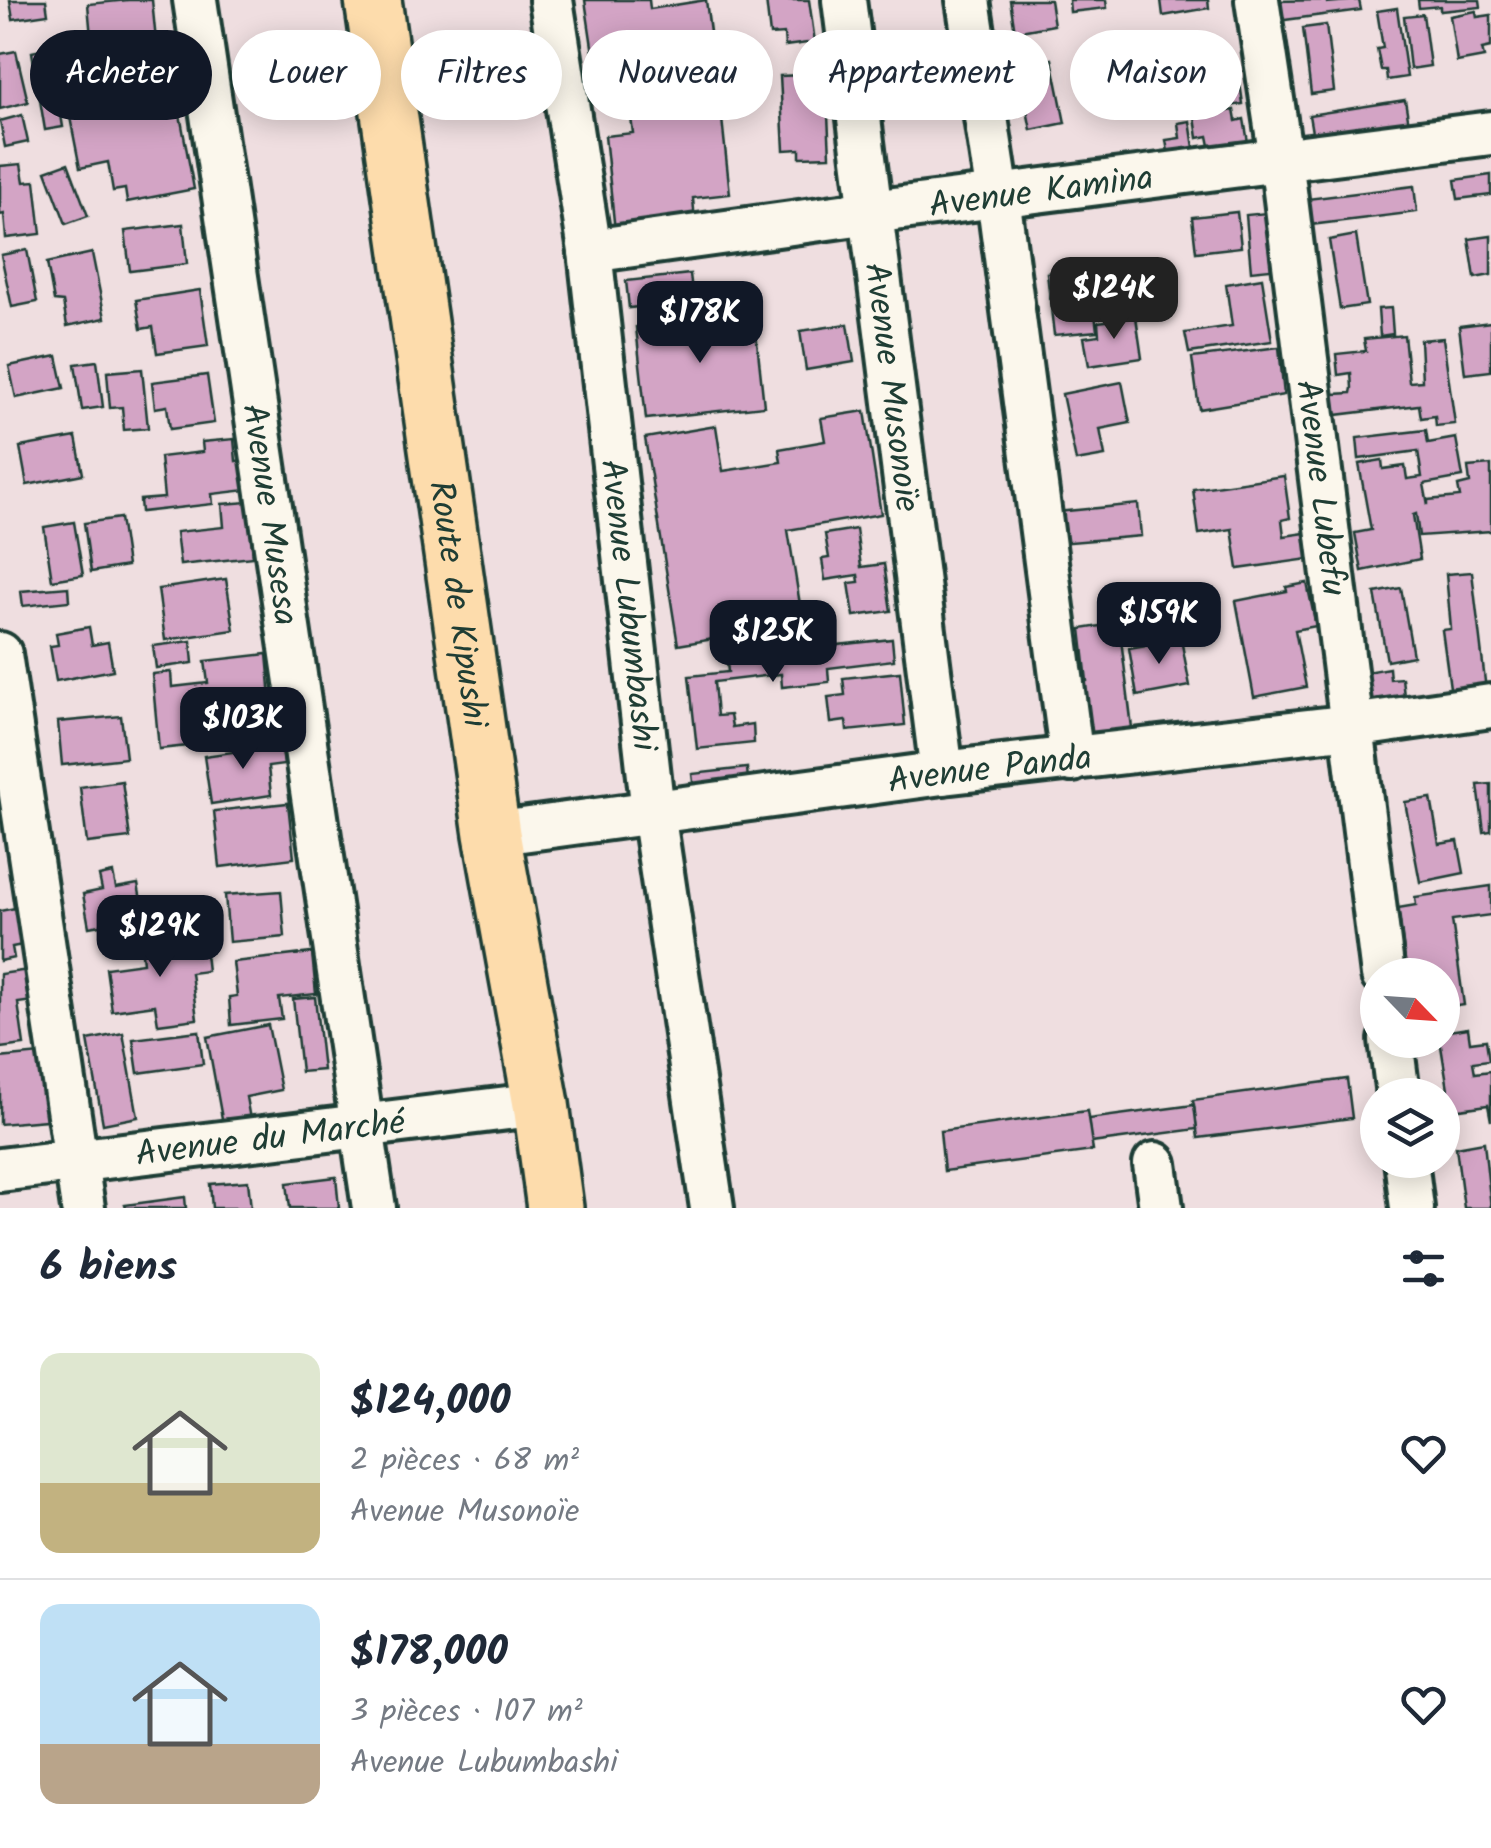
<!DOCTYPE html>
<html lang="fr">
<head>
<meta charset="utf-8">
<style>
  body { margin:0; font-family:Kalam,sans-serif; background:#f6f6f7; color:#1f2937; height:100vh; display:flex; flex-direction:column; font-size:38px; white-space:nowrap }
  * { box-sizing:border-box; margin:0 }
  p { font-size:32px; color:#747a83 }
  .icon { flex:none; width:55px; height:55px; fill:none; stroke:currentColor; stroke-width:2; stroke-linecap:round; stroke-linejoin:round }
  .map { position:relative; height:1208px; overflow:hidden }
  .drawer { display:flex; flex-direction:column; background:#fff; flex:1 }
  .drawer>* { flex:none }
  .banner { position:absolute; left:30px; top:30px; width:1432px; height:90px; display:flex; gap:20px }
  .needle { width:65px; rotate:115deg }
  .fabs { position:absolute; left:1360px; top:958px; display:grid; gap:20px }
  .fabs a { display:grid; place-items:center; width:100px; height:100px; border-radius:50%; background:#fff; box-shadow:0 5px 25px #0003; font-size:50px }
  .price { position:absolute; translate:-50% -85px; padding:0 22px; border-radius:20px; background:#111827; color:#fff; font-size:32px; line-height:65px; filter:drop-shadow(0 2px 5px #0008) }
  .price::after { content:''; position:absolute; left:50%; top:60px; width:30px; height:22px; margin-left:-15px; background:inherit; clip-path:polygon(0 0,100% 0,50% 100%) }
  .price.selected { background:#222; color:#fff }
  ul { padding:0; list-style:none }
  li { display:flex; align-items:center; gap:30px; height:250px; padding:0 40px }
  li+li { border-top:2px solid #e0e1e3 }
  li span { display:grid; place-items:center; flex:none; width:280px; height:200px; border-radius:20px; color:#555 }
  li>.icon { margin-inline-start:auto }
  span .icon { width:120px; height:120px; fill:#fffc; stroke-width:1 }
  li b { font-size:42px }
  h2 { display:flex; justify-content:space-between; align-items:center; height:120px; padding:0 40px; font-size:42px }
  .chip { padding:0 35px; border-radius:45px; background:#fff; box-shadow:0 5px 25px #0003; font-size:35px; line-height:90px }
  .chip.selected { background:#111827; color:#fff }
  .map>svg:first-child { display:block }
</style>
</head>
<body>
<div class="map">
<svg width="1491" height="1208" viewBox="0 0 1491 1208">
  <rect width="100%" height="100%" fill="#efdee0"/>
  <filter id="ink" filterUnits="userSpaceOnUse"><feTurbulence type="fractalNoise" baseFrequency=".01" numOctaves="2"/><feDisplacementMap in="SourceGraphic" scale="20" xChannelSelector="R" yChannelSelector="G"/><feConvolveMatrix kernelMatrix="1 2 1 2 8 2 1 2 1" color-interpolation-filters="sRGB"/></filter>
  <g filter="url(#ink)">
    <g fill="#d3a4c5" stroke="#1f3d34" stroke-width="2.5">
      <path d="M10 0H46L48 14 13 19Z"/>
      <path d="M128 0H152L156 41 92 48 88 4Z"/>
      <path d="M585 0H649L650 9 706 0 710 32 681 36 686 67 597 80Z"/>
      <path d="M766 0H809L815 42 785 46 784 34 770 35Z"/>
      <path d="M1010 0H1050L1054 25 1015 32Z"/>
      <path d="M1069 0H1106L1107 8 1070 12Z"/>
      <path d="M1161 0H1208L1209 8 1163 16Z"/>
      <path d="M1326 0 1327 3 1359 0 1361 10 1277 21 1275 1Z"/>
      <path d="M1418 0H1480L1481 7 1440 11V6L1419 8Z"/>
      <path d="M1397 8 1407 77 1387 80 1386 70H1381L1377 49 1383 48 1377 11Z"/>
      <path d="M1476 11 1477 17 1491 15V47L1482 49 1484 57 1457 62 1450 16Z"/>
      <path d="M1423 14 1430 66 1410 69 1404 16Z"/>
      <path d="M1326 25 1334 91 1311 94 1303 28Z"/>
      <path d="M50 48 63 127 45 130 32 52Z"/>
      <path d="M16 51 28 102 0 109V54Z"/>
      <path d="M1212 56 1215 73 1238 69 1243 104 1184 113 1179 79 1187 78 1184 60Z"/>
      <path d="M1052 59 1065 123 1031 130 1018 66Z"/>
      <path d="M172 72 194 189 127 202 125 189 113 191 108 162 80 168 68 107 80 104 83 116 94 114 89 89Z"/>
      <path d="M826 74 830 156 800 157V149L784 150 780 76Z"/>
      <path d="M720 100 730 194 693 198 695 222 615 231 605 136 633 133 630 110Z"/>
      <path d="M1405 100 1409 124 1313 138 1309 115Z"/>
      <path d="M1234 110 1236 121 1244 119 1249 148 1212 155 1208 136 1198 138 1195 117Z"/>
      <path d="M22 115 28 142 5 147 0 121Z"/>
      <path d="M1190 121 1195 154 1169 158 1166 140 1180 138 1178 123Z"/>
      <path d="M68 163 88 216 66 224 46 171Z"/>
      <path d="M21 164 24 182 35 181 41 234 6 238 4 214 0 215V166Z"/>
      <path d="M1491 175V195L1458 199 1455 180Z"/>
      <path d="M1414 186 1417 212 1310 225 1307 199Z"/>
      <path d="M1237 212 1241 247 1196 252 1192 217Z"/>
      <path d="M1266 213 1271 269 1251 271 1246 215Z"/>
      <path d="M183 224 187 264 130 271 125 231Z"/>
      <path d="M1356 235 1367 305 1340 309 1329 240Z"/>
      <path d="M1491 236V275L1475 278 1469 239Z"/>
      <path d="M27 250 37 302 12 307 1 255Z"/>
      <path d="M92 253 105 318 67 326 63 302 54 301 47 263Z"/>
      <path d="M1090 269 1097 331 1054 335 1047 273Z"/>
      <path d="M690 274 693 301 629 308 626 281Z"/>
      <path d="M1262 278 1272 341 1189 353 1185 333 1232 326 1226 284Z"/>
      <path d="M200 290 208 346 157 353 153 327 141 329 136 300Z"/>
      <path d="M1391 308 1393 334 1380 336 1378 309Z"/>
      <path d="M754 314 764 406 646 419 636 327Z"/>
      <path d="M1136 317 1142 358 1089 366 1084 337 1099 335 1098 322Z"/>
      <path d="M1491 322V371L1465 374 1459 326Z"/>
      <path d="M848 324 854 362 806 370 800 331Z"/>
      <path d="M1404 335 1409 382 1422 381 1420 340 1443 338 1455 424 1436 426 1435 416 1421 418 1419 405 1336 415 1334 394 1351 393 1352 388 1351 373 1338 375 1336 354 1366 351 1364 339Z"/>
      <path d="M1279 347 1284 395 1199 409 1192 358Z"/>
      <path d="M57 356 64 388 16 398 9 366Z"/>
      <path d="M97 361 103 407 82 410 75 364Z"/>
      <path d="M142 369 148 428 124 430 122 407 110 408 107 372Z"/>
      <path d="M207 375 214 423 170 429 167 406 155 408 152 382Z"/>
      <path d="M1122 382 1130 423 1100 429 1105 456 1076 461 1062 394Z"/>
      <path d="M865 411 881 514 788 530 807 648 764 655 760 631 678 645 645 438 716 426 723 471 781 462 779 449 825 441 821 418Z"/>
      <path d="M1426 430 1428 443 1456 438 1463 477 1424 484 1428 505V500L1460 497 1458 486 1470 483 1468 467 1491 465V531L1419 536 1416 514 1413 515 1420 559 1362 571 1355 533 1371 530 1359 464 1382 460 1383 469 1405 466 1407 479 1422 477 1418 451 1359 459 1357 438Z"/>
      <path d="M76 437 83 474 27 485 20 447Z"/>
      <path d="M234 439 236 461 243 460 247 490 212 494 213 504 141 512 140 500 164 498 160 457 203 452 202 442Z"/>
      <path d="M1284 476 1290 518 1282 520 1284 536 1305 533 1309 559 1238 569 1232 529 1199 534 1193 489Z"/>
      <path d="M248 502 253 557 180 565 176 532 224 527 222 504Z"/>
      <path d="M1138 504 1141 536 1059 543 1057 512Z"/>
      <path d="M120 518 127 566 91 572 84 523Z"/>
      <path d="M74 522 83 575 52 580 44 527Z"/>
      <path d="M856 529 861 567 884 564 891 611 854 616 849 583 859 582 858 575 825 580 822 559 829 558 825 534Z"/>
      <path d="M1472 572 1486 690 1451 695 1442 630 1451 629 1446 574Z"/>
      <path d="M226 579 234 630 165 640 158 589Z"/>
      <path d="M1307 583 1316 626 1295 630 1306 687 1254 697 1236 601 1287 591 1286 587Z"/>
      <path d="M68 587 69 601 23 606 21 591Z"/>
      <path d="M1401 588 1413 656 1387 661 1375 593Z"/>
      <path d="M1119 623 1134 744 1086 751 1077 683 1087 681 1081 629Z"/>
      <path d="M89 627 92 645 108 642 113 670 56 681 50 646 58 645 56 633Z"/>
      <path d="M892 639 894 660 828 668 829 682 782 687 781 674 714 682 717 716 730 715 732 727 753 724 754 743 697 749 689 676 728 672 727 663 808 655 811 648Z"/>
      <path d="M1181 639 1190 686 1137 696 1129 648Z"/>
      <path d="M191 641 193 663 156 668 153 646Z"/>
      <path d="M267 654 272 709 232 713 235 741 159 749 152 674 171 672 172 687 208 683 205 661Z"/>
      <path d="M1389 668 1390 679 1402 678 1404 696 1398 697 1399 706 1372 710 1366 672Z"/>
      <path d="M900 672 905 725 847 731 846 721 831 723 828 697 845 695 843 678Z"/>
      <path d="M121 716 126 758 62 765 58 722Z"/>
      <path d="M280 734 284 765 268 767 271 795 211 804 204 756 261 748 259 738Z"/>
      <path d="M747 768 749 792 695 797 692 774Z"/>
      <path d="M122 781 130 838 87 843 80 787Z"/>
      <path d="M1491 784V831L1484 832 1478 785Z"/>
      <path d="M1431 798 1439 844 1458 841 1464 873 1420 882 1405 802Z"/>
      <path d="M288 803 294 858 220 867 214 811Z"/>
      <path d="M113 873 116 888 138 884 144 917 89 927 83 894 102 890 99 876Z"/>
      <path d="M1491 886V915L1452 920 1464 1005 1442 1008V975H1407L1398 908 1416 905 1415 897Z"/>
      <path d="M281 891 285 937 229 942 225 895Z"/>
      <path d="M20 907 27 944 12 947 14 958 0 961V911Z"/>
      <path d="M203 936 207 971 191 973 197 1019 158 1024 155 1005 112 1011 106 968 143 963 141 945Z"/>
      <path d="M312 953 316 994 279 998 282 1019 231 1025 229 997 237 996 233 962Z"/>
      <path d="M36 969 40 1000 18 1003 24 1045 0 1048V974Z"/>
      <path d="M315 997 323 1070 301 1072 293 999Z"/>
      <path d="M268 1025 281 1090 246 1097 250 1119 223 1124 207 1037Z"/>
      <path d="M1468 1028 1470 1042 1486 1040 1489 1060 1473 1062 1475 1073 1491 1071V1121L1488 1105 1453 1110 1449 1095 1440 1040H1442V1032Z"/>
      <path d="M199 1031 203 1064 138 1073 133 1039Z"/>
      <path d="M123 1033 138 1117 103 1124 88 1040Z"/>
      <path d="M40 1054 46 1120 0 1124V1058Z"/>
      <path d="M1347 1079 1352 1118 1198 1138 1193 1100Z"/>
      <path d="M1194 1105 1197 1129 1091 1143 1088 1119Z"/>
      <path d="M1087 1111 1093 1151 944 1171 940 1131Z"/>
      <path d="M1484 1142 1491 1208H1464L1456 1147Z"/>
      <path d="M336 1177 339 1208H290L287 1183Z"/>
      <path d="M248 1181 251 1208H212L210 1184Z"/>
      <path d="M185 1197 186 1208H126L125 1205Z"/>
    </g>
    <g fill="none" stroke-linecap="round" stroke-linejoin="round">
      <defs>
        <g id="minor">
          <path id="s1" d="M195 0 374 1208"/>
          <path id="s2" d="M551 0 590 251 653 812 712 1208"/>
          <path id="s3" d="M844 0 942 773"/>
          <path d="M968 0 998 196 1072 760"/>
          <path id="s4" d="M1257 0 1281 159 1383 975"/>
          <path id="s5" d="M590 251 871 212 1491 133"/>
          <path d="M0 654 83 1208"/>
          <path id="s6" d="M492 834 942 773 1352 726 1491 706"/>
          <path d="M1391 1040 1398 1095"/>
          <path d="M1406 1160 1412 1208"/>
          <path d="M1155 1164 1161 1208"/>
          <path id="s7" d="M0 1170 541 1104"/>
        </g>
        <g id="highway">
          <path id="s8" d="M373 0 492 834 541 1104 555 1208"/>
        </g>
      </defs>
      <use href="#minor" stroke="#1f3d34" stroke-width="50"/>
      <use href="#highway" stroke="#1f3d34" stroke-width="62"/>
      <use href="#minor" stroke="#fbf7ec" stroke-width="42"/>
      <use href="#highway" stroke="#fddcac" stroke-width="55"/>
    </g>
  </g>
  <g text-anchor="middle" stroke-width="8" stroke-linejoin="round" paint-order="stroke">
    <g font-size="35" fill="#1f3d34" stroke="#fbf7ec">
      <text dy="12" stroke="none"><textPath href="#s5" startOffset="455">Avenue Kamina</textPath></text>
      <text dy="12" stroke="none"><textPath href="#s3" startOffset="390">Avenue Musonoïe</textPath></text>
      <text dy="12" stroke="none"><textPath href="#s4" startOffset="492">Avenue Lubefu</textPath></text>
      <text dy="12" stroke="none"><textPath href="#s1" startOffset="520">Avenue Musesa</textPath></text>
      <text dy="12" stroke="none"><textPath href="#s2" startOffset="610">Avenue Lubumbashi</textPath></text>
      <text dy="12" stroke="none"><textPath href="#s8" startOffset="610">Route de Kipushi</textPath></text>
      <text dy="12" stroke="none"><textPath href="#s6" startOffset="502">Avenue Panda</textPath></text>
      <text dy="12" stroke="none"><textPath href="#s7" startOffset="272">Avenue du Marché</textPath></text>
    </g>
  </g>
</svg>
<div class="fabs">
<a><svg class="needle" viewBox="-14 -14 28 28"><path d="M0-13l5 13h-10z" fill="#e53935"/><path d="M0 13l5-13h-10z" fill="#747a83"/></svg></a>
<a><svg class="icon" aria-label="layers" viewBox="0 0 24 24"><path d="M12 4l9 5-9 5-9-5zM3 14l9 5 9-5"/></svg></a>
</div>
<b class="price selected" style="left:1114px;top:342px">$124K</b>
<b class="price" style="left:700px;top:366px">$178K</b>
<b class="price" style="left:1159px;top:667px">$159K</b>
<b class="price" style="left:773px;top:685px">$125K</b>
<b class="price" style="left:243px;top:772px">$103K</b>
<b class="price" style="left:160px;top:980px">$129K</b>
<div class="banner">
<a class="chip selected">Acheter</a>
<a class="chip">Louer</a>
<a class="chip">Filtres</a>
<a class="chip">Nouveau</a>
<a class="chip">Appartement</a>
<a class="chip">Maison</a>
</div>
</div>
<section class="drawer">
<h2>6 biens<svg class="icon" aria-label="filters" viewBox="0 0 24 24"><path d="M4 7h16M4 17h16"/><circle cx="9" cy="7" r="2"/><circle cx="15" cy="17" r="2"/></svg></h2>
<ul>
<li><span style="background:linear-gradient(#dfe7d0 65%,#c2b280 0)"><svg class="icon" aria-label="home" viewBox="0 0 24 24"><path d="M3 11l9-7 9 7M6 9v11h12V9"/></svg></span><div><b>$124,000</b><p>2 pièces · 68 m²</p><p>Avenue Musonoïe</p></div><svg class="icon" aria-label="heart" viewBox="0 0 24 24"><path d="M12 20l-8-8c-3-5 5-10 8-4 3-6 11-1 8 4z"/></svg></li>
<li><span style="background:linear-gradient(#bfe0f5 70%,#b9a48a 0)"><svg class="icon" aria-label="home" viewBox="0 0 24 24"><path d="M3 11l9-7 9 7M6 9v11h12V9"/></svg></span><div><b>$178,000</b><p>3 pièces · 107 m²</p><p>Avenue Lubumbashi</p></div><svg class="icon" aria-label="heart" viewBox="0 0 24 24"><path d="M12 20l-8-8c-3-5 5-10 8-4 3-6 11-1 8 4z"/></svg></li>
</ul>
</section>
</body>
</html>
